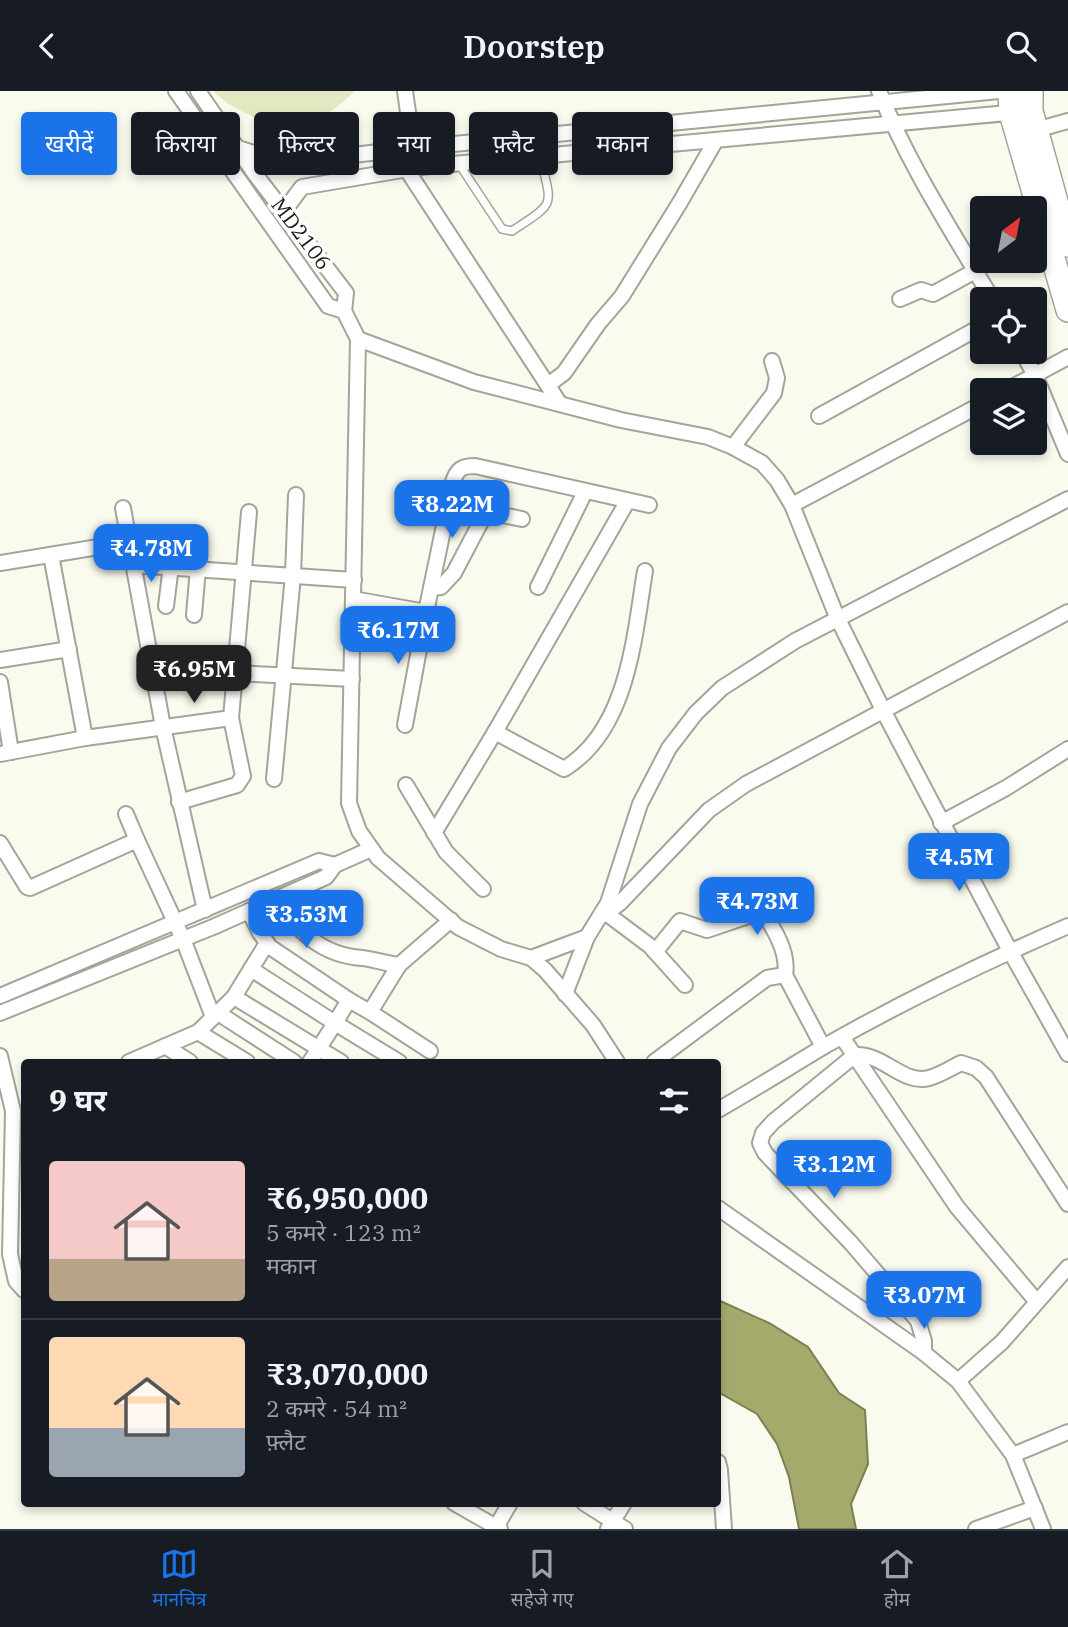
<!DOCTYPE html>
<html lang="hi">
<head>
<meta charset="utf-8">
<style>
  body { margin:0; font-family:"IBM Plex Serif","Noto Sans Devanagari",serif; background:#20242c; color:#f1f3f6; height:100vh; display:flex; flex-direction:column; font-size:26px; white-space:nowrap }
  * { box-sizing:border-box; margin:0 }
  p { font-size:23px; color:#9ea1a6 }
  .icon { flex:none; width:38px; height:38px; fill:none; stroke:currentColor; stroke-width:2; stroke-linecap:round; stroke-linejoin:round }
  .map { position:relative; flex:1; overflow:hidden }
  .details { position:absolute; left:21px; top:968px; width:700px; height:448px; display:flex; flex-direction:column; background:#171b24; border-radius:7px; box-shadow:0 4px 10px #0003 }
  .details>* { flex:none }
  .hud { position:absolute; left:21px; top:21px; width:700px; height:63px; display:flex; gap:14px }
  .needle { width:46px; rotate:32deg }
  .buttons { position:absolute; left:970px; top:105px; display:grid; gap:14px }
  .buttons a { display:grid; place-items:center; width:77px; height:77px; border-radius:7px; background:#171b24; box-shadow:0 4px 10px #0003; font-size:35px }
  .price { position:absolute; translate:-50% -60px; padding:0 16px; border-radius:14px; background:#1a73e8; color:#fff; font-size:23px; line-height:46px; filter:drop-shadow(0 2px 4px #0008) }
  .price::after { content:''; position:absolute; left:50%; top:42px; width:21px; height:16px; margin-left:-10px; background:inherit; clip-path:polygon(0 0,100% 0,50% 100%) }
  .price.on { background:#222; color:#fff }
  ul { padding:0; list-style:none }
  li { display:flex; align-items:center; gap:21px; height:175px; padding:0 28px }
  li+li { border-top:2px solid #363941 }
  li span { display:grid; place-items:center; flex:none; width:196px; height:140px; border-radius:7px; color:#555 }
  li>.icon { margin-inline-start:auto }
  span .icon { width:84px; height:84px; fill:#fffc; stroke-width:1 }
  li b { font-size:30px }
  h2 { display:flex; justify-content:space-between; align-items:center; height:84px; padding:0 28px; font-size:30px }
  .tag { padding:0 24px; border-radius:7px; background:#171b24; box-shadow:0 4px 10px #0003; font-size:24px; line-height:63px }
  .tag.on { background:#1a73e8; color:#fff }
  header { display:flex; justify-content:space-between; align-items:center; height:91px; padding:0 28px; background:#171b24; font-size:32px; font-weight:600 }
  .dock { display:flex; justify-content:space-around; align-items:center; height:98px; border-top:2px solid #363941; background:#171b24; font-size:19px; color:#9ea1a6 }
  .dock a { display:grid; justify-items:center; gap:4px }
  .dock .on { color:#1a73e8 }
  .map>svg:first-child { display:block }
</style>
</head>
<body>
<header><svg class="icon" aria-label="back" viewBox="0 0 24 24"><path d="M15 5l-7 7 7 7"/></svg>Doorstep<svg class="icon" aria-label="search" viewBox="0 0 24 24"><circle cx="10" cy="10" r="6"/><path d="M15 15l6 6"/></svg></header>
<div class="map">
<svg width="1068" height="1438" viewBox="0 0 1068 1438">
  <rect width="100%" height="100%" fill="#f9fbef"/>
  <path fill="#e4e8c2" d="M213 0H354C316 45 253 39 213 0Z"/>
  <path fill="#a5aa6c" stroke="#7b7f52" stroke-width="2" d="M718 1209 769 1232 808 1256 839 1302 865 1319 868 1373 851 1413 856 1438H799L789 1386 777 1353 757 1323 718 1301Z"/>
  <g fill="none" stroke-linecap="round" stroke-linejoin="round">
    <defs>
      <path id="service" d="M459 73 502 138 512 140C557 110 552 117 540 65"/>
      <g id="minor">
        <path d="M176 0 328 215 344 220 358 248 349 712 359 740 378 767 458 836 501 858 531 867 545 879 593 934 617 971"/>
        <path d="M198 0 255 83 346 202 344 220"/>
        <path d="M405 0 413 57"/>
        <path d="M879 0C908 73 952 140 992 208"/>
        <path d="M1036 39 1068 30"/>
        <path d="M238 57 285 72 413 57 999 0"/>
        <path d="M404 58 407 79 560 313"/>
        <path d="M284 120 302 96 420 76 1019 21"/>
        <path d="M900 208 921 199 933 203 975 180"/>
        <path d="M358 248 474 291 621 329 708 346 733 356 762 372 777 389 792 414 837 526 884 621 1010 860 1068 963"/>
        <path d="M1022 261 1035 284 1068 363"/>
        <path d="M548 294 564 282 598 233 622 205 679 113 716 49"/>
        <path d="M1007 299 1068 266"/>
        <path d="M819 325 982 235"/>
        <path d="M733 356 774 302 777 287 772 270"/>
        <path d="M448 413 522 428"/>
        <path d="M792 414 982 313"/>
        <path d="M123 417 163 636 205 819"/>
        <path d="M51 464 85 647"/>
        <path d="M0 472 129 451"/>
        <path d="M133 474 354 489"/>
        <path d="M538 496 585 401"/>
        <path d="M431 497 441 496 454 482 486 421"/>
        <path d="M353 508 426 521 453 391C457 378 462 375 475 375L649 414"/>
        <path d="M166 515 171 475"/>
        <path d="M194 524 198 477"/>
        <path d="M0 569 69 558"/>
        <path d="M235 582 352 588"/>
        <path d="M0 591 11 661"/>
        <path d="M405 634 426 521"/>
        <path d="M495 641 627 411"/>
        <path d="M0 663 85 647 231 627"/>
        <path d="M274 688 293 484 296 404"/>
        <path d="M406 694 446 761 483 798"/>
        <path d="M179 711 237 694 243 685 231 627 249 421"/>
        <path d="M126 723 137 749"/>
        <path d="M941 732 1006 697 1068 658"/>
        <path d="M434 742 495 641 564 678C628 639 634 547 645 480"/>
        <path d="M0 752 27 796 30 797 137 749 183 848 213 926"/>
        <path d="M753 805C767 828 790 857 785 884L823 956"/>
        <path d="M275 808C299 840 320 864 362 867 374 868 386 873 399 874L451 829"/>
        <path d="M249 820 260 842 270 856 349 909"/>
        <path d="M606 822 650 855 685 894"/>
        <path d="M604 824 620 812 709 719 746 693 1068 521"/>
        <path d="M655 861 680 830 707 839 763 820"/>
        <path d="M531 867 587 846"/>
        <path d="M251 878 267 852"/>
        <path d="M565 903 587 846 608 812 640 713 669 657 696 622 722 597 795 550 1068 408"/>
        <path d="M0 905 319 770 335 774"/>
        <path d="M234 906 341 971"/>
        <path d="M370 921 430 960"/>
        <path d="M0 922 213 836 326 786 335 774 371 758"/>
        <path d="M218 922 294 971"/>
        <path d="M198 941 247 971"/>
        <path d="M842 946 957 1116 1037 1211"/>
        <path d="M165 955 190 971"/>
        <path d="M0 965 13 1020 10 1163 16 1190 24 1199"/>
        <path d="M129 971 198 941 234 906 251 878 335 932 310 971"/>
        <path d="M399 971 335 932 349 909 370 921 399 874"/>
        <path d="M654 971 767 887 785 884"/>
        <path d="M718 1019C753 999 788 977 823 956 902 911 985 871 1068 835"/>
        <path d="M718 1117 924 1262 958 1290 1013 1364 1043 1438"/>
        <path d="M924 1262V1250L918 1230 851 1152 765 1062 760 1052 763 1042 773 1031 855 964C883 962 903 994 929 987 940 984 951 977 961 972L976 977 986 986 1068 1113"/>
        <path d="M958 1290 1002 1251 1068 1176"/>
        <path d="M1013 1364 1068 1341"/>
        <path d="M718 1371 720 1379 724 1438"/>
        <path d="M454 1412 500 1438"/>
        <path d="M584 1412 625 1438"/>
        <path d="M495 1438 510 1412"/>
        <path d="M608 1438 624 1412"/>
        <path d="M976 1438 1035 1417"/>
      </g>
      <g id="primary">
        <path d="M1010 0 1011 22 1068 219"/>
        <path d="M1031 0V20L1068 154"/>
      </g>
    </defs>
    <use href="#service" stroke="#a3a599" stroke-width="10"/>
    <use href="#minor" stroke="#a3a599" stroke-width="18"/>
    <use href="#primary" stroke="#a3a599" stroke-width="26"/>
    <use href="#service" stroke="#fff" stroke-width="7"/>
    <use href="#minor" stroke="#fff" stroke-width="14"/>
    <use href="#primary" stroke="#fff" stroke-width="23"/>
  </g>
  <g text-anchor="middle" stroke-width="7" stroke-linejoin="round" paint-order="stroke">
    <g font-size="21" fill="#1a1b16" stroke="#fff">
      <text transform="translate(301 143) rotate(53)" y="7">MD2106</text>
    </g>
  </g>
</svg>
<div class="buttons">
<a><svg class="needle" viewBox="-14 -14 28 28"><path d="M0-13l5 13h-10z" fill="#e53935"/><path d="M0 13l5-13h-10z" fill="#9ea1a6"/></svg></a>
<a><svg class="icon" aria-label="locate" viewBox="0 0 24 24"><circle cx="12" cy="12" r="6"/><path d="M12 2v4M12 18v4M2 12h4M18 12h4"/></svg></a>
<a><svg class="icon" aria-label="layers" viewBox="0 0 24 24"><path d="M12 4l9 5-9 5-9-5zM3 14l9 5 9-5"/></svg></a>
</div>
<b class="price" style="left:452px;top:449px">₹8.22M</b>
<b class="price" style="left:151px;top:493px">₹4.78M</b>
<b class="price" style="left:398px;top:575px">₹6.17M</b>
<b class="price on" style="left:194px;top:614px">₹6.95M</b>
<b class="price" style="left:959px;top:802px">₹4.5M</b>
<b class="price" style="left:757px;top:846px">₹4.73M</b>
<b class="price" style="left:306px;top:859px">₹3.53M</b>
<b class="price" style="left:834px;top:1109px">₹3.12M</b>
<b class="price" style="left:924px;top:1240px">₹3.07M</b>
<div class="hud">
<a class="tag on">खरीदें</a>
<a class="tag">किराया</a>
<a class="tag">फ़िल्टर</a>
<a class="tag">नया</a>
<a class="tag">फ़्लैट</a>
<a class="tag">मकान</a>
</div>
<section class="details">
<h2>9 घर<svg class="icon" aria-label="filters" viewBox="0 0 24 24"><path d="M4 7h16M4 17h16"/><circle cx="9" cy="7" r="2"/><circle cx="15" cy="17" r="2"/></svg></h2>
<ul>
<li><span style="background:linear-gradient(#f6c9c9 70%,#b9a48a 0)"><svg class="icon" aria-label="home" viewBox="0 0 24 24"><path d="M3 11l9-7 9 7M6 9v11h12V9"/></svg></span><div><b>₹6,950,000</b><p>5 कमरे · 123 m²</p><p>मकान</p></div></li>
<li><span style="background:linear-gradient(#ffd9b3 65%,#9aa5b1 0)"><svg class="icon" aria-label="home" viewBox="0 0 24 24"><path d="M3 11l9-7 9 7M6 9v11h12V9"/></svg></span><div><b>₹3,070,000</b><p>2 कमरे · 54 m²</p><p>फ़्लैट</p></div></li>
</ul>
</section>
</div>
<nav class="dock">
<a class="on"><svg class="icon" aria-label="map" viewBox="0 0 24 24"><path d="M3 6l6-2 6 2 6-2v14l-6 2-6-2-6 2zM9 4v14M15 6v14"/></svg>मानचित्र</a>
<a><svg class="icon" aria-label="saved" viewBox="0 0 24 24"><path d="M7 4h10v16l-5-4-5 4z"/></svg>सहेजे गए</a>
<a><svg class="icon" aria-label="home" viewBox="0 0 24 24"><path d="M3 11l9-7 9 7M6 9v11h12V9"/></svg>होम</a>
</nav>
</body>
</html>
